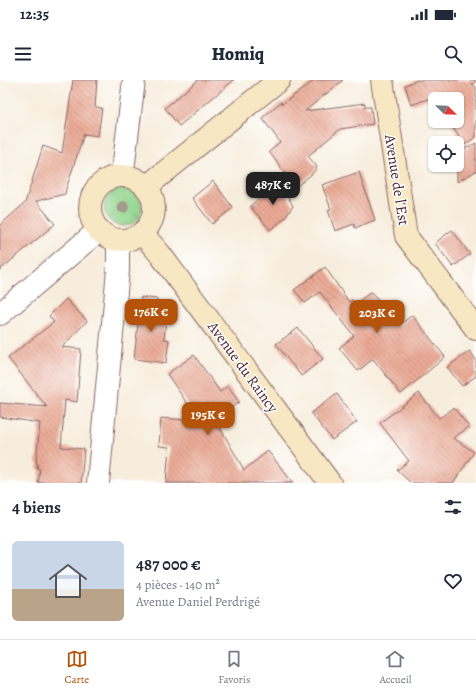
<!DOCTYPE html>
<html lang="fr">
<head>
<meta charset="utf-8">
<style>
  body { margin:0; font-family:Alegreya,serif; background:#f6f6f7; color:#1f2937; height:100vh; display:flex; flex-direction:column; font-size:15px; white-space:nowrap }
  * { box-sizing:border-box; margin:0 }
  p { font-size:13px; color:#747a83 }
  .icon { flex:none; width:22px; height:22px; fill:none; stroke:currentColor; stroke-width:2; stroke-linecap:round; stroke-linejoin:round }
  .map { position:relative; height:403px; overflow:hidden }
  .panel { display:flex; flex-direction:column; background:#fff; flex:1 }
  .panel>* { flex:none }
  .needle { width:26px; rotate:113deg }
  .tools { position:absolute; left:428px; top:12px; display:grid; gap:8px }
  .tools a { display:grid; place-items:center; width:36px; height:36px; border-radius:6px; background:#fff; box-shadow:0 1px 3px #0004; font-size:20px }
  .price { position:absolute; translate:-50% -34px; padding:0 9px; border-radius:8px; background:#b45309; color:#fff; font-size:13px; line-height:26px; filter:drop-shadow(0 1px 2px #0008) }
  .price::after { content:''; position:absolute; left:50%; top:24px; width:12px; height:9px; margin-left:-6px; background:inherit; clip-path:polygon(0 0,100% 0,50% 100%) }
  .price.current { background:#222; color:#fff }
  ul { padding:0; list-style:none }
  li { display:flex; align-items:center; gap:12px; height:100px; padding:0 12px }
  li span { display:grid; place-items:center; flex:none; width:112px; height:80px; border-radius:6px; color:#555 }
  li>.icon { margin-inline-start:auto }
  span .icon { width:48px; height:48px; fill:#fffc; stroke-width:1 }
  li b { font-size:17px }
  h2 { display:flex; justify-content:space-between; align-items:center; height:48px; padding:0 12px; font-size:17px }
  .status { display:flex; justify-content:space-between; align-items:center; height:28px; padding:0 20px; background:#fff; direction:ltr }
  .status svg { height:11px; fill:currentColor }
  header { display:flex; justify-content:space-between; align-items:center; height:52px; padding:0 12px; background:#fff; font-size:18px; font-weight:800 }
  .dock { display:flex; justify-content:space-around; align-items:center; height:56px; border-top:1px solid #e0e1e3; background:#fff; font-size:11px; color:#747a83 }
  .dock a { display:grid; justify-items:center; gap:2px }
  .dock .current { color:#b45309 }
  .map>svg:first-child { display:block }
</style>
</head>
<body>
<div class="status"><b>12:35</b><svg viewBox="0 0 49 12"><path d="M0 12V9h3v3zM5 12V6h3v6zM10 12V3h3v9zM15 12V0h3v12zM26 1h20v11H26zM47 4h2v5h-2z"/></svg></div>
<header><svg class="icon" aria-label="menu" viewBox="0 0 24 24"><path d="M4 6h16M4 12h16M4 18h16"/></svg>Homiq<svg class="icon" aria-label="search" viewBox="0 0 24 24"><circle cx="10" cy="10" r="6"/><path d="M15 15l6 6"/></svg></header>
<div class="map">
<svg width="476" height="403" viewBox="0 0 476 403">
  <defs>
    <pattern id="grass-tufts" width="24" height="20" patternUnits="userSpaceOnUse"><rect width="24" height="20" fill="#92d48c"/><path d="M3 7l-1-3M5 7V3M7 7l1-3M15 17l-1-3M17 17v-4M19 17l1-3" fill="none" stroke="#7fb679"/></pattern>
    <pattern id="building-back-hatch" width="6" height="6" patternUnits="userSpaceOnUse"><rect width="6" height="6" fill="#ebab96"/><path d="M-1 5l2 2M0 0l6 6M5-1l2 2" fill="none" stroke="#c08b7b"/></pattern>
  </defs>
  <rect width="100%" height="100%" fill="#fff"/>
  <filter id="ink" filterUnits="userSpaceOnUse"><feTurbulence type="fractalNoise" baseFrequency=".025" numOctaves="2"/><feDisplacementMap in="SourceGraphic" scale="8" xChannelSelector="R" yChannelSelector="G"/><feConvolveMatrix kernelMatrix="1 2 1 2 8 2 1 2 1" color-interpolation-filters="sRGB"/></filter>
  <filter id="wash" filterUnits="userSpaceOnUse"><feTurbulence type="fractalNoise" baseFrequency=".012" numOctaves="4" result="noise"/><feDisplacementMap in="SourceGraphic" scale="16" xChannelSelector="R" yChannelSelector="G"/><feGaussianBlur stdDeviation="0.9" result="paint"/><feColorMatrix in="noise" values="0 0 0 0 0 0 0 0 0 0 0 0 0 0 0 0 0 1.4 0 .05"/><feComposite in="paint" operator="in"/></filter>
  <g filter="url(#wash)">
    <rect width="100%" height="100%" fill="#f7eddc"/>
    <circle fill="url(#grass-tufts)" stroke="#6e7a5c" cx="123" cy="127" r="19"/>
    <g id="blocks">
      <g fill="url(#building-back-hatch)">
        <path d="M73 0H97L95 27 102 28 98 56 84 54 66 109 65 114 36 121 55 144 0 190V145L25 123 43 66 62 73Z"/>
        <path d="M198 0H234L179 46 165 28Z"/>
        <path d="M315 0H343L305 31 365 23V27H371L373 44 340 49 308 76 317 87 313 93 296 107 269 72 280 62 262 38 281 22 282 24Z"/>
        <path d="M418 0H475V3L472 4 476 7V57L464 65 449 41H457V19L435 20 433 17 411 25 405 5Z"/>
        <path d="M476 63V91L457 102V73Z"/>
        <path d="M359 92 375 140 355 148 354 144 335 151 328 130 331 129 322 105Z"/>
        <path d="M213 101 233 128 212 144 192 118Z"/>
        <path d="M279 102 293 126 285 138 270 150 250 126Z"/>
        <path d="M452 150 470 174 453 187 435 163Z"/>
        <path d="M325 187 349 222 352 220 355 224 371 212 399 246 412 235 445 277 401 314 373 279 358 291 339 268 354 256 320 212 305 223 294 210Z"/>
        <path d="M141 217 157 219 156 228 167 229 164 259 169 260 166 283 134 279Z"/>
        <path d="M66 219 87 241 62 267 81 269 77 322 65 320 61 367 84 369 81 403H38L40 389H37L38 384 36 383 40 343 0 337V323L47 327 8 278 54 242 49 236Z"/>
        <path d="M298 248 323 279 301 296 276 264Z"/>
        <path d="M470 271 476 280V296L462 306 447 287Z"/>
        <path d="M194 275 220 312 228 306 239 322 213 342H217L244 390 268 371 293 403H166L169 367 159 366 161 338 199 341 167 294Z"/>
        <path d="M419 313 439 338 454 328 469 347 453 358 474 372 453 403H411L397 390 409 381 380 343Z"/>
        <path d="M337 314 357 342 332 360 311 333Z"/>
      </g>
    </g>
  </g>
  <g filter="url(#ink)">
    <use href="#blocks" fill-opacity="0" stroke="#876769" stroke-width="1"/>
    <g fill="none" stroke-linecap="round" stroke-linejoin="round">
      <defs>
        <g id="street">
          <path d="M121 96 124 82 134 0"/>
          <path d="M0 234 99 150"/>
          <path d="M98 403 118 190V160"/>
        </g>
        <g id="secondary">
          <path d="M382 0 406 156 476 249"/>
          <circle cx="122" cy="128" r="32"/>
          <path d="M146 107 279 0"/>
          <path d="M142 153 160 174 330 403"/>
        </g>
      </defs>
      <use href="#street" stroke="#876769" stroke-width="24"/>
      <use href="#secondary" stroke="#876769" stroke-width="24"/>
      <use href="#street" stroke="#fff" stroke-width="22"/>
      <use href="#secondary" stroke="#f7e8c3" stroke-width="22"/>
    </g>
    <circle fill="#a4998b" cx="123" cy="127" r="6"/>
  </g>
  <g text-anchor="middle" stroke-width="3" stroke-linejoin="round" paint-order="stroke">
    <g font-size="15" fill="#4a1f2b" stroke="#fff">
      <text transform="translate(397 100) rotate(81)" y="5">Avenue de l'Est</text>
      <text transform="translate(243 287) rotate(54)" y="5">Avenue du Raincy</text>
    </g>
  </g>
</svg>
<div class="tools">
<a><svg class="needle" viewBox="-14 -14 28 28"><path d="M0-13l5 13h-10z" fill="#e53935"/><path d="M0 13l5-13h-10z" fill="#747a83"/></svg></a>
<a><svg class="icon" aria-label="locate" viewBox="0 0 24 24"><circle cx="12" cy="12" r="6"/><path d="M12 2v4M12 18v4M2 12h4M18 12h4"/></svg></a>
</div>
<b class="price current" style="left:273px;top:126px">487K €</b>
<b class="price" style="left:151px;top:253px">176K €</b>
<b class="price" style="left:377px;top:254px">203K €</b>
<b class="price" style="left:208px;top:356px">195K €</b>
</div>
<section class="panel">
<h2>4 biens<svg class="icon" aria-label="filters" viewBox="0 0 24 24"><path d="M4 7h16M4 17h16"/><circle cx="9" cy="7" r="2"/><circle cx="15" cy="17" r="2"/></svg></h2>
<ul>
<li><span style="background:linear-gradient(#c9d6e8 60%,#b9a48a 0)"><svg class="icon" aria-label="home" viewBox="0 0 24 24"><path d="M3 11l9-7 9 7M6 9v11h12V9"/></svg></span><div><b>487 000 €</b><p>4 pièces · 140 m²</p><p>Avenue Daniel Perdrigé</p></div><svg class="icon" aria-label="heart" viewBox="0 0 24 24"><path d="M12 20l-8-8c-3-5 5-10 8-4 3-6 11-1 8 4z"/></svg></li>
</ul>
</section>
<nav class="dock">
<a class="current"><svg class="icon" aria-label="map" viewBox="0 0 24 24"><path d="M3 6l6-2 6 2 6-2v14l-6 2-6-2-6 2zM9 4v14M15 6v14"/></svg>Carte</a>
<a><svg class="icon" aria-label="saved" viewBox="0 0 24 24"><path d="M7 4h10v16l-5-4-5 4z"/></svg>Favoris</a>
<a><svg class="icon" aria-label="home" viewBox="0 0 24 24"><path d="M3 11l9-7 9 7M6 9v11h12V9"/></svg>Accueil</a>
</nav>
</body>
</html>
